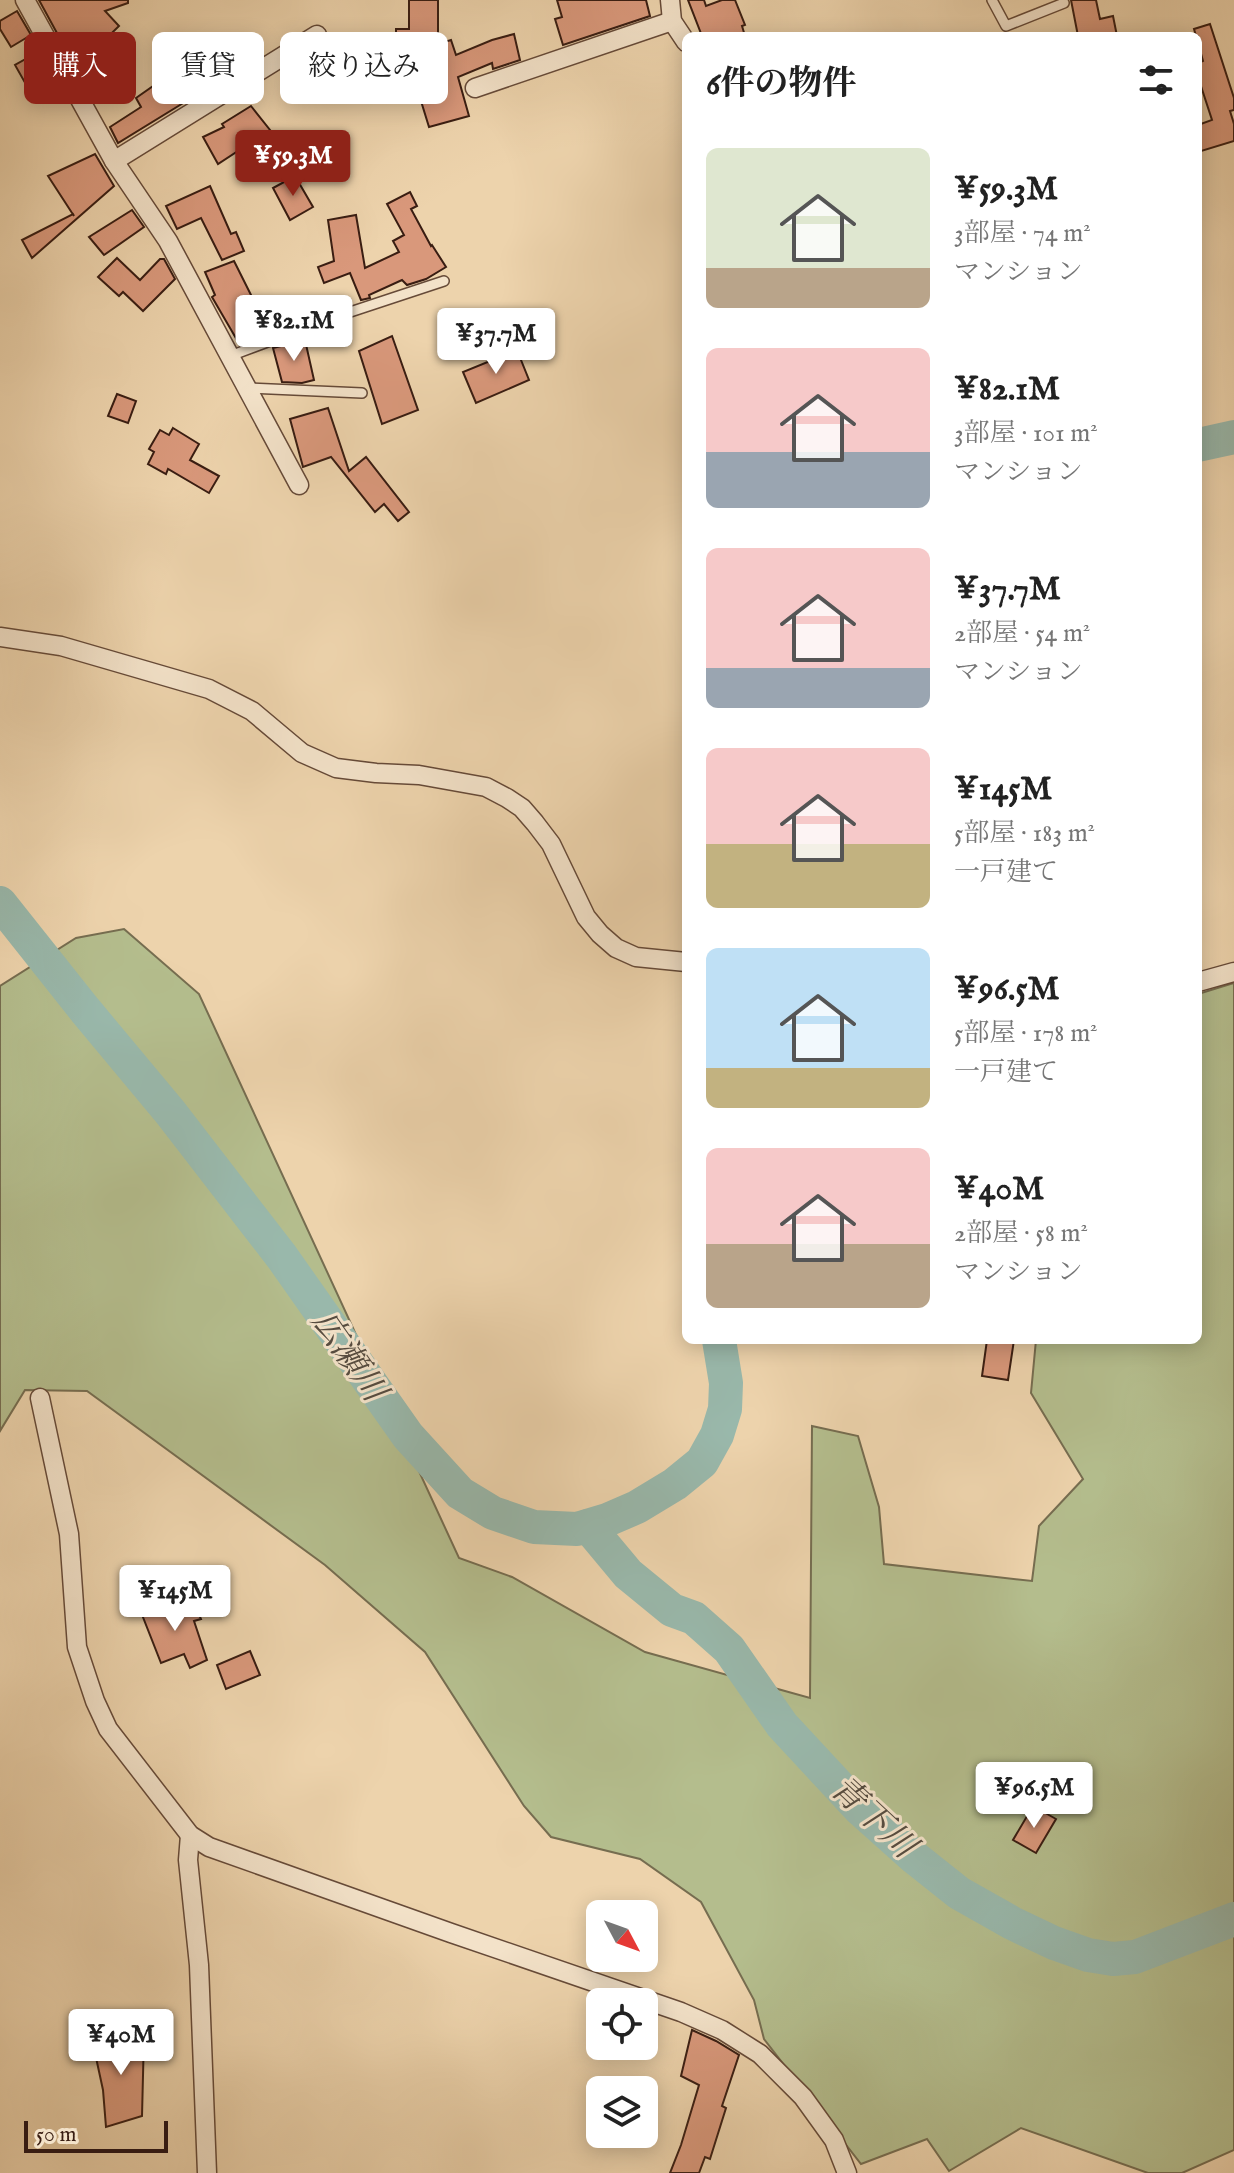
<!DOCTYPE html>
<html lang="ja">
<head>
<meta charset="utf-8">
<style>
  body { margin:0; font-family:"IM FELL English","Noto Serif JP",serif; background:#f6f6f6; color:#222; height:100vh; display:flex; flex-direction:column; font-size:30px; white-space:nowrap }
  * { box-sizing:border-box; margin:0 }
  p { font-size:26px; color:#767676 }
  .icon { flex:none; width:44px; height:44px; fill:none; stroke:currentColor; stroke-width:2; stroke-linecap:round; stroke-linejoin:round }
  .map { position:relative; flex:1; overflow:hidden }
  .details { position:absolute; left:682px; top:32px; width:520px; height:1312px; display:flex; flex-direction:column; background:#fff; border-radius:12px; box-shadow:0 4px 20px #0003 }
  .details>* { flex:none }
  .hud { position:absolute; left:24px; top:32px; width:538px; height:72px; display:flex; gap:16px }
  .needle { width:52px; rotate:131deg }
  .buttons { position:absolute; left:586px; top:1900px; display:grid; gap:16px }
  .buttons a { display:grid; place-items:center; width:72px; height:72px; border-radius:12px; background:#fff; box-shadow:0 4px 20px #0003; font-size:40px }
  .scale { position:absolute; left:24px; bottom:20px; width:144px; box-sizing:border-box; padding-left:8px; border:4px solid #391d12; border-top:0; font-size:22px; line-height:28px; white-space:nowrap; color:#391d12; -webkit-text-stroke:6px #f3e2c9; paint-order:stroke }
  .price { position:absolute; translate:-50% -68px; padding:0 18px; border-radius:8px; background:#fff; color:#222; font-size:26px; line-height:52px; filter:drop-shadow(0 2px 4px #0008) }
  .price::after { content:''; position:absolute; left:50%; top:48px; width:24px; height:18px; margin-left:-12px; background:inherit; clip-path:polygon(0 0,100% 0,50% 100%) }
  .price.on { background:#8f2418; color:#fff }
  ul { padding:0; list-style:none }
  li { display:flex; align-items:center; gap:24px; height:200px; padding:0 24px }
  li span { display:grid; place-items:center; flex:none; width:224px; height:160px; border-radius:12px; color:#555 }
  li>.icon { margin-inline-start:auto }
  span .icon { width:96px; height:96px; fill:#fffc; stroke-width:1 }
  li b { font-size:34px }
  h2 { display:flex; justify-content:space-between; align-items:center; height:96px; padding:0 24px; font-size:34px }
  .pill { padding:0 28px; border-radius:12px; background:#fff; box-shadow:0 4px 20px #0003; font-size:28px; line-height:72px }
  .pill.on { background:#8f2418; color:#fff }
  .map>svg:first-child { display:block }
</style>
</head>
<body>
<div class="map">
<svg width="1234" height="2173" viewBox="0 0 1234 2173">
  <rect width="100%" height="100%" fill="#edd3ac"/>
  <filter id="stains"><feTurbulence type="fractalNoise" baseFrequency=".0025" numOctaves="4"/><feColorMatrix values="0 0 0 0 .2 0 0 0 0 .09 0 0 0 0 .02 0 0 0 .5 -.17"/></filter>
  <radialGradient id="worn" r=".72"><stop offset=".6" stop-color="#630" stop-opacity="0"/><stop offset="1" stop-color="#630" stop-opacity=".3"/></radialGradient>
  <path fill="#b4bd8d" stroke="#766d50" stroke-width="2" d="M124 929 199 994 459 1558 512 1577 645 1652 810 1698 812 1426 858 1436 879 1507 884 1564 1032 1581 1039 1526 1083 1479 1031 1393 1036 1340H1198V994L1234 983V2150L1182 2173H1148L1021 2128 949 2171 927 2139 861 2164 764 2039 754 2000 701 1902 640 1859 551 1837 524 1806 425 1652 325 1565 87 1391 25 1390 0 1431V986L76 938Z"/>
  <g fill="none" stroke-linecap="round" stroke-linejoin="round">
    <g stroke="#99b8ab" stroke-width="34">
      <path d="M1198 445 1234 437"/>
      <path d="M0 903 85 1010 170 1112 282 1257 408 1436 460 1493 493 1513 534 1527 577 1529 607 1520 637 1507 675 1484 702 1462 717 1435 725 1409 726 1383 719 1340"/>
      <path d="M588 1526 628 1574 672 1610 694 1618 729 1649 782 1725 859 1808 915 1858 959 1893 1012 1923 1054 1943 1088 1955 1113 1959 1135 1957 1234 1919"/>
    </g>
  </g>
  <g fill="#d9987b" stroke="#391d12" stroke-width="2">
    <path d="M39 0H128V3L105 11 119 26 76 68Z"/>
    <path d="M409 0H438V44L451 40 456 55 492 40 514 34 520 60 493 69 492 63 458 77 469 116 429 127 421 101 426 100V67L413 72 405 49H396V29H409Z"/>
    <path d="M557 0H646L650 16 563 45 555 19 562 17Z"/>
    <path d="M688 0H704L706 6 722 0H735L745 25 742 26 745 36H702Z"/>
    <path d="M1071 0H1096L1100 19 1113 16 1117 36H1078Z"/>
    <path d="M17 11 31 35 11 47 0 29V21Z"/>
    <path d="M1210 24 1234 98V110L1230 111 1234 124V141L1198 152V125L1212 120 1198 77V63L1203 61 1198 43V36H1196L1194 29Z"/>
    <path d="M360 34 368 57 362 59 364 67 353 71 355 78 339 84 326 46Z"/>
    <path d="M31 56 44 79 28 88 15 65Z"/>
    <path d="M176 70 193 97 118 143 110 127 141 107 136 98Z"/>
    <path d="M251 106 270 130 218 164 203 137 224 127 222 124Z"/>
    <path d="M95 154 114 186 32 258 22 240 73 214 74 216 48 176Z"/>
    <path d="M295 176 313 207 290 220 273 188Z"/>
    <path d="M210 186 231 234 236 232 244 251 222 260 201 218 177 229 166 206Z"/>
    <path d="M410 192 417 206 411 209 431 246 432 245 446 267 426 279 407 285 402 280 369 295 370 298 361 300 350 273 324 283 318 267 334 261 328 220 356 215 365 268 399 252 393 241 404 235 387 204Z"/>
    <path d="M132 210 144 227 104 255 89 237Z"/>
    <path d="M117 258 140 280 160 259H164L175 279 143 311 123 292 119 296 98 277Z"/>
    <path d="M234 261 267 327 237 340 212 297 215 295 205 272Z"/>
    <path d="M392 336 418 410 382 424 359 351Z"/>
    <path d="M305 340 314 380 302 383 282 382 273 348Z"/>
    <path d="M517 350 529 380 476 403 463 372Z"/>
    <path d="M117 394 136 401 128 423 108 416Z"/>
    <path d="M328 408 349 471 366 457 409 512 398 521 384 504 375 512 331 457 303 467 290 419Z"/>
    <path d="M173 428 199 444 190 460 219 476 209 493 168 469 166 474 148 464 154 452 149 449 160 430 169 435Z"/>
    <path d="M987 1340H1014L1008 1380 982 1376Z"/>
    <path d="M194 1603 201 1619 194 1621 207 1660 190 1668 184 1654 161 1663 139 1607 154 1604 157 1612Z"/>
    <path d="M250 1651 260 1675 226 1689 217 1665Z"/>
    <path d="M1033 1806 1056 1819 1036 1853 1013 1840Z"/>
    <path d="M692 2030 716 2041 739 2055 722 2106 726 2108 710 2159 705 2157 699 2173H670L681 2145 699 2085 681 2076Z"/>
    <path d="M144 2035 142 2116 106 2127 103 2090 92 2039Z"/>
  </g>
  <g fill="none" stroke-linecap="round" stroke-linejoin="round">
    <defs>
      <g id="service">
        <path d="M992 0 1006 26 1064 3"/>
        <path d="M230 356 332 318 444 281"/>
        <path d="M247 388 362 393"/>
      </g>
      <g id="minor">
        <path d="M25 0 114 161 168 241 299 485"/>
        <path d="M670 0 672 21 686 42"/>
        <path d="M475 88 672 21"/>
        <path d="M114 161 317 35"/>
        <path d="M0 637 61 646 209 689 252 711 302 753 336 768 376 773 419 775 486 787 507 798 522 808 535 823 551 844 586 917 600 934 616 948 636 957 686 962"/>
        <path d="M1198 982 1234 972"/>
        <path d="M40 1398 69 1534 77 1647 95 1701 108 1729 190 1835 209 1847 451 1933 681 2012 722 2030 760 2054 803 2097 834 2140 847 2173"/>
        <path d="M190 1835 188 1860 199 1965 207 2173"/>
      </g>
    </defs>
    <use href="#service" stroke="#664a38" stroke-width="12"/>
    <use href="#minor" stroke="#664a38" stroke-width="21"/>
    <use href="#service" stroke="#f3e2c9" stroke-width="9"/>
    <use href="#minor" stroke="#f3e2c9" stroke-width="18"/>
  </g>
  <g text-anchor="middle" stroke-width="6" stroke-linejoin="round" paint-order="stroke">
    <g font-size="34" font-style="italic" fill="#564c40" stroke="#f3e2c9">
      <text transform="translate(350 1355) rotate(55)" y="12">広瀬川</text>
      <text transform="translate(874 1816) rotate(43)" y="12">青下川</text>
    </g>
  </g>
  <rect width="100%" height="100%" filter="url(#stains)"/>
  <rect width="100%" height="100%" fill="url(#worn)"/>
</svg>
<div class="buttons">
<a><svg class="needle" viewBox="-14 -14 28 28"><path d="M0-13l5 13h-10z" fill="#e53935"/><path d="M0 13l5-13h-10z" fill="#767676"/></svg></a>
<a><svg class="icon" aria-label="locate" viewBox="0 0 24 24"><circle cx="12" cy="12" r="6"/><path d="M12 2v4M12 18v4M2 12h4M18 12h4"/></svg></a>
<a><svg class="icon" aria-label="layers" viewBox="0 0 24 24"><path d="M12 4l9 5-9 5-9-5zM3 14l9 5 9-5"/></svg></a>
</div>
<div class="scale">50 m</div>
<b class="price on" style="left:293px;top:198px">¥59.3M</b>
<b class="price" style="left:294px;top:363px">¥82.1M</b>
<b class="price" style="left:496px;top:376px">¥37.7M</b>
<b class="price" style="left:175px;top:1633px">¥145M</b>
<b class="price" style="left:1034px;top:1830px">¥96.5M</b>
<b class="price" style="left:121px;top:2077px">¥40M</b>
<div class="hud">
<a class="pill on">購入</a>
<a class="pill">賃貸</a>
<a class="pill">絞り込み</a>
</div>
<section class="details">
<h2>6件の物件<svg class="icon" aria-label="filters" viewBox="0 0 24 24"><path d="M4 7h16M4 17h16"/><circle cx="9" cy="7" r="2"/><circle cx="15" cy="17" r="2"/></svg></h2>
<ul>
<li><span style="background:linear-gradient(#dfe7d0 75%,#b9a48a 0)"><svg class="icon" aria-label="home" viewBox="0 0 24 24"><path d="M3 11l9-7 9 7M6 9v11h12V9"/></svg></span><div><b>¥59.3M</b><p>3部屋 · 74 m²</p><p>マンション</p></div></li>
<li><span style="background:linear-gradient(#f6c9c9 65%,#9aa5b1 0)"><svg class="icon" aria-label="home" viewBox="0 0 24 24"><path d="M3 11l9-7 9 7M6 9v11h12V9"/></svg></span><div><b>¥82.1M</b><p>3部屋 · 101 m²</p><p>マンション</p></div></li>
<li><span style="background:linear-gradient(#f6c9c9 75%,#9aa5b1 0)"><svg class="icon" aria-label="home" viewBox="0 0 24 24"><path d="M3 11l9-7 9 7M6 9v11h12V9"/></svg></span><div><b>¥37.7M</b><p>2部屋 · 54 m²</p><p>マンション</p></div></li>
<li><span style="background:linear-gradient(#f6c9c9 60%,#c2b280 0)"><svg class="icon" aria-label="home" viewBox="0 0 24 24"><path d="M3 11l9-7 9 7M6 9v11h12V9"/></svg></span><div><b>¥145M</b><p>5部屋 · 183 m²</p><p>一戸建て</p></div></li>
<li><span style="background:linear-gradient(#bfe0f5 75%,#c2b280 0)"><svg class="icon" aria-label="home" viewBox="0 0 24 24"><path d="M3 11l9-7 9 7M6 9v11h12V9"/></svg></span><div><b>¥96.5M</b><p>5部屋 · 178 m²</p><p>一戸建て</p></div></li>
<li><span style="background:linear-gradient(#f6c9c9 60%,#b9a48a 0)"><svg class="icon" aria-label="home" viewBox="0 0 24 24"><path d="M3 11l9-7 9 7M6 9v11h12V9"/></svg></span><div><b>¥40M</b><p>2部屋 · 58 m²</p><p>マンション</p></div></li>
</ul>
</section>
</div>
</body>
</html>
